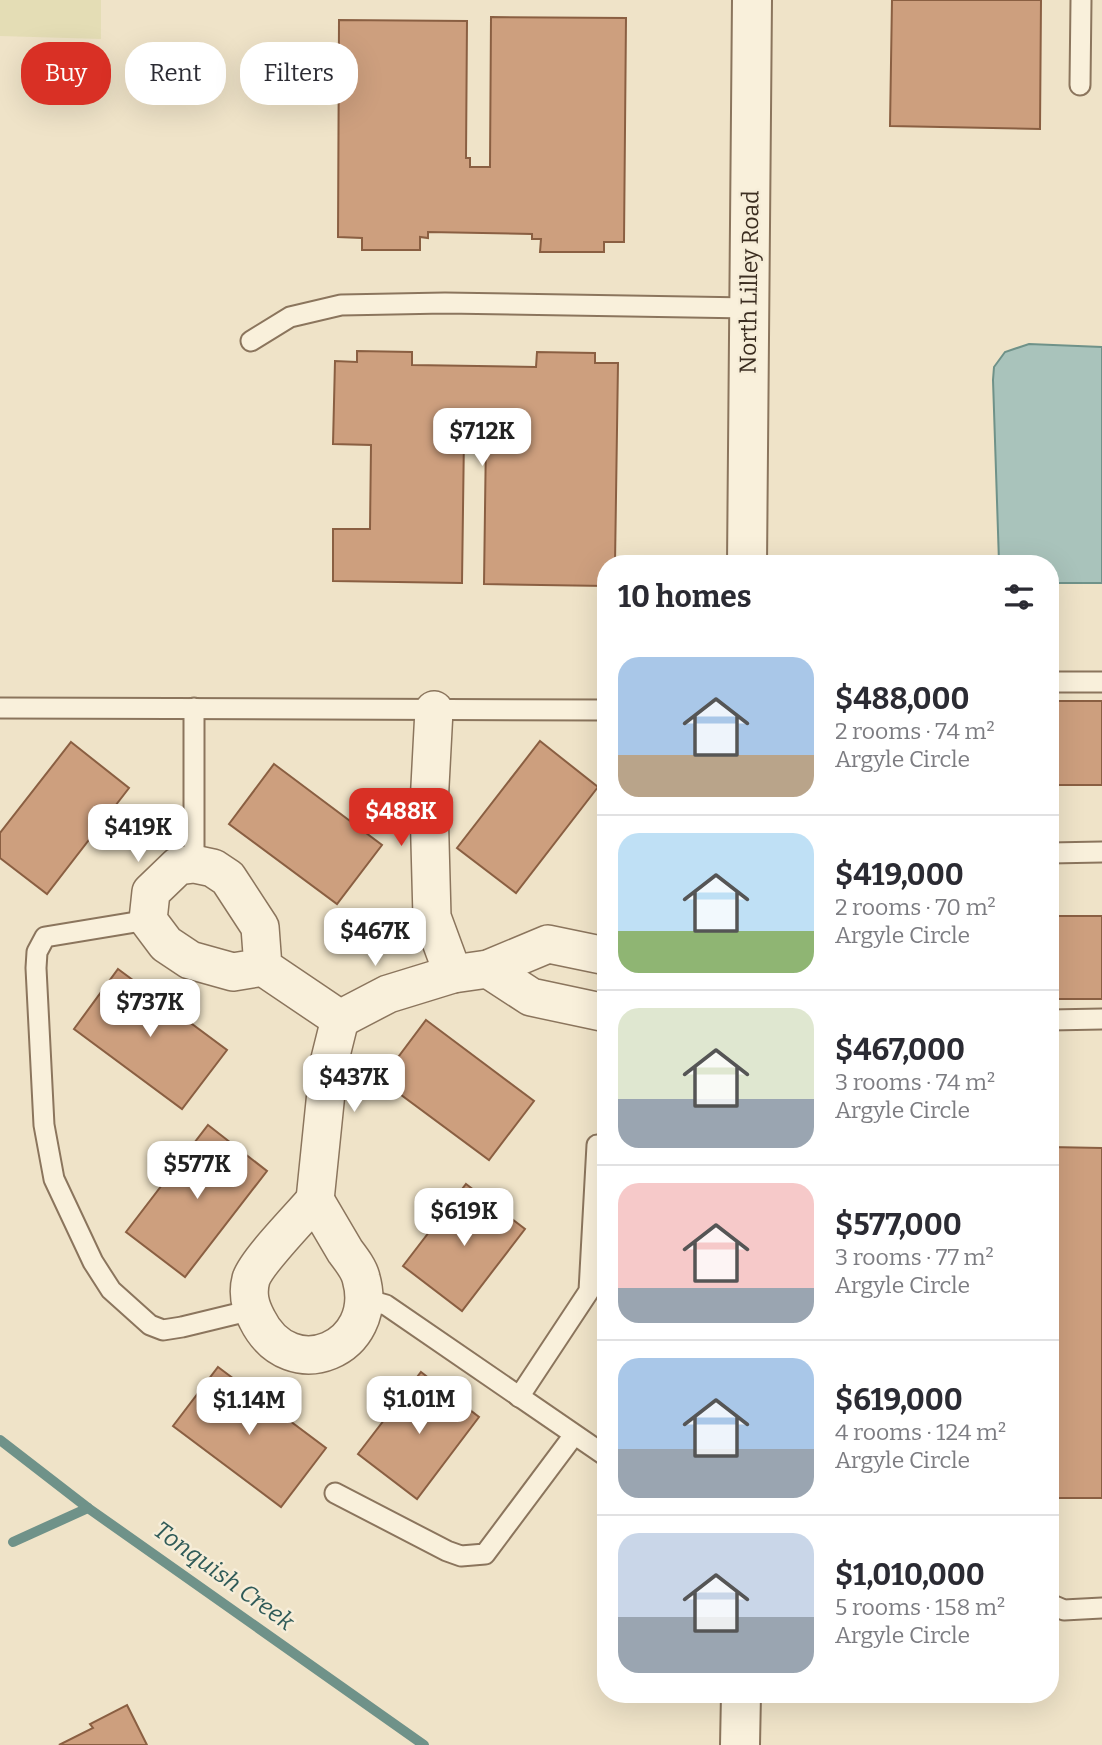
<!DOCTYPE html>
<html lang="en">
<head>
<meta charset="utf-8">
<style>
  body { margin:0; font-family:Bitter,serif; background:#f2f2f3; color:#2b2b33; height:100vh; display:flex; flex-direction:column; font-size:26px; white-space:nowrap }
  * { box-sizing:border-box; margin:0 }
  p { font-size:23px; color:#7c7c81 }
  .icon { flex:none; width:38px; height:38px; fill:none; stroke:currentColor; stroke-width:2; stroke-linecap:round; stroke-linejoin:round }
  .map { position:relative; flex:1; overflow:hidden }
  .drawer { position:absolute; left:597px; top:555px; width:462px; height:1148px; display:flex; flex-direction:column; background:#fff; border-radius:28px; box-shadow:0 7px 28px #0002 }
  .drawer>* { flex:none }
  .guide { position:absolute; left:21px; top:42px; width:471px; height:63px; display:flex; gap:14px }
  .price { position:absolute; translate:-50% -60px; padding:0 16px; border-radius:14px; background:#fff; color:#222; font-size:23px; line-height:46px; filter:drop-shadow(0 2px 4px #0008) }
  .price::after { content:''; position:absolute; left:50%; top:42px; width:21px; height:16px; margin-left:-10px; background:inherit; clip-path:polygon(0 0,100% 0,50% 100%) }
  .price.active { background:#d93025; color:#fff }
  ul { padding:0; list-style:none }
  li { display:flex; align-items:center; gap:21px; height:175px; padding:0 21px }
  li+li { border-top:2px solid #e1e1e2 }
  li span { display:grid; place-items:center; flex:none; width:196px; height:140px; border-radius:21px; color:#555 }
  li>.icon { margin-inline-start:auto }
  span .icon { width:84px; height:84px; fill:#fffc; stroke-width:1 }
  li b { font-size:30px }
  h2 { display:flex; justify-content:space-between; align-items:center; height:84px; padding:0 21px; font-size:30px }
  .tag { padding:0 24px; border-radius:28px; background:#fff; box-shadow:0 7px 28px #0002; font-size:24px; line-height:63px }
  .tag.active { background:#d93025; color:#fff }
  .map>svg:first-child { display:block }
</style>
</head>
<body>
<div class="map">
<svg width="1102" height="1745" viewBox="0 0 1102 1745">
  <rect width="100%" height="100%" fill="#efe3c8"/>
  <path fill="#e4ddb5" d="M0 0H101V39L0 36Z"/>
  <path fill="#a9c3bb" stroke="#6f9289" stroke-width="2" d="M1029 344 1102 347V583H1050V564L999 562 993 380 994 367 1005 352Z"/>
  <g fill="none" stroke-linecap="round" stroke-linejoin="round">
    <g stroke="#6f9289" stroke-width="10">
      <path d="M0 1440 88 1508 424 1745"/>
      <path d="M13 1542 88 1508"/>
    </g>
  </g>
  <g fill="#cd9f7e" stroke="#8a5f42" stroke-width="2">
    <path d="M892 0H1041L1040 129 890 126Z"/>
    <path d="M491 17 626 18 624 242H604V252H540L541 239H532V234L428 232V238L420 237V250H362V238L338 237 339 20 467 21 466 158H470V167H490Z"/>
    <path d="M357 351 412 352V365L536 367 537 352 595 353V363H618L615 564H606V586L484 584 486 436H464L462 583 333 581V529H370L371 445 333 444 335 361 357 362Z"/>
    <rect x="1050" y="701" width="52" height="84"/>
    <path d="M540 741 598 787 516 893 457 848Z"/>
    <path d="M71 742 129 788 47 894 0 858V833Z"/>
    <path d="M274 764 382 845 337 904 229 824Z"/>
    <rect x="1050" y="916" width="52" height="83"/>
    <path d="M118 969 227 1050 182 1109 74 1029Z"/>
    <path d="M426 1020 534 1101 489 1160 381 1080Z"/>
    <path d="M208 1125 267 1171 185 1277 126 1232Z"/>
    <path d="M603 1147H606V1280H601Z"/>
    <path d="M1050 1147 1102 1148V1498H1051Z"/>
    <path d="M466 1184 525 1229 462 1311 403 1266Z"/>
    <path d="M218 1367 326 1448 281 1507 173 1426Z"/>
    <path d="M421 1372 479 1417 417 1499 358 1454Z"/>
    <path d="M127 1705 147 1745H59L93 1728 90 1724Z"/>
  </g>
  <g fill="none" stroke-linecap="round" stroke-linejoin="round">
    <defs>
      <g id="service">
        <path d="M1080 85 1081 0"/>
        <path d="M251 341 290 317 341 305 445 303 749 308"/>
        <path d="M1050 682H1102"/>
        <path d="M0 708 606 710"/>
        <path d="M194 708V864"/>
        <path d="M1050 853 1102 852"/>
        <path d="M148 920 45 937 37 952 36 968 44 1125 54 1179 93 1262 111 1290 150 1325 163 1330 182 1327 252 1310"/>
        <path d="M1050 1020 1102 1019"/>
        <path d="M365 1299 386 1305 606 1456"/>
        <path d="M519 1397 589 1291 597 1145"/>
        <path d="M335 1493 447 1551 461 1556 485 1554 574 1435"/>
        <path d="M1050 1604 1064 1610 1102 1608"/>
      </g>
      <g id="minor">
        <path d="M434 710 429 805 432 917 453 974"/>
        <path d="M263 967 260 927 228 878 213 868 194 864 178 866 151 892 148 920 166 944 190 960 233 972 263 967 340 1019 388 994 453 974 488 969 548 944 606 956"/>
        <path d="M488 969 531 997 606 1013"/>
        <path d="M315 1200C325 1217 335 1234 345 1251 351 1259 359 1269 361 1278 381 1348 291 1388 257 1319 250 1306 247 1294 251 1279 257 1261 301 1217 315 1200Z"/>
        <path d="M315 1200 329 1063 340 1019"/>
      </g>
      <g id="tertiary">
        <path d="M747 564 752 0"/>
        <path d="M740 1745 741 1694"/>
      </g>
    </defs>
    <use href="#service" stroke="#8b755d" stroke-width="23"/>
    <use href="#minor" stroke="#8b755d" stroke-width="40"/>
    <use href="#tertiary" stroke="#8b755d" stroke-width="42"/>
    <use href="#service" stroke="#f9f0db" stroke-width="19"/>
    <use href="#minor" stroke="#f9f0db" stroke-width="37"/>
    <use href="#tertiary" stroke="#f9f0db" stroke-width="38"/>
  </g>
  <g text-anchor="middle" stroke-width="5" stroke-linejoin="round" paint-order="stroke">
    <g font-size="23" fill="#3b2d20" stroke="#f6edd8">
      <text transform="translate(749 282) rotate(-89)" y="8">North Lilley Road</text>
    </g>
    <g font-size="24" font-style="italic" fill="#305b58" stroke="#f6edd8">
      <text transform="translate(224 1576) rotate(36)" y="8">Tonquish Creek</text>
    </g>
  </g>
</svg>
<b class="price" style="left:482px;top:468px">$712K</b>
<b class="price active" style="left:401px;top:848px">$488K</b>
<b class="price" style="left:138px;top:864px">$419K</b>
<b class="price" style="left:375px;top:968px">$467K</b>
<b class="price" style="left:150px;top:1039px">$737K</b>
<b class="price" style="left:354px;top:1114px">$437K</b>
<b class="price" style="left:197px;top:1201px">$577K</b>
<b class="price" style="left:464px;top:1248px">$619K</b>
<b class="price" style="left:419px;top:1436px">$1.01M</b>
<b class="price" style="left:249px;top:1437px">$1.14M</b>
<div class="guide">
<a class="tag active">Buy</a>
<a class="tag">Rent</a>
<a class="tag">Filters</a>
</div>
<section class="drawer">
<h2>10 homes<svg class="icon" aria-label="filters" viewBox="0 0 24 24"><path d="M4 7h16M4 17h16"/><circle cx="9" cy="7" r="2"/><circle cx="15" cy="17" r="2"/></svg></h2>
<ul>
<li><span style="background:linear-gradient(#a9c7e8 70%,#b9a48a 0)"><svg class="icon" aria-label="home" viewBox="0 0 24 24"><path d="M3 11l9-7 9 7M6 9v11h12V9"/></svg></span><div><b>$488,000</b><p>2 rooms · 74 m²</p><p>Argyle Circle</p></div></li>
<li><span style="background:linear-gradient(#bfe0f5 70%,#8fb573 0)"><svg class="icon" aria-label="home" viewBox="0 0 24 24"><path d="M3 11l9-7 9 7M6 9v11h12V9"/></svg></span><div><b>$419,000</b><p>2 rooms · 70 m²</p><p>Argyle Circle</p></div></li>
<li><span style="background:linear-gradient(#dfe7d0 65%,#9aa5b1 0)"><svg class="icon" aria-label="home" viewBox="0 0 24 24"><path d="M3 11l9-7 9 7M6 9v11h12V9"/></svg></span><div><b>$467,000</b><p>3 rooms · 74 m²</p><p>Argyle Circle</p></div></li>
<li><span style="background:linear-gradient(#f6c9c9 75%,#9aa5b1 0)"><svg class="icon" aria-label="home" viewBox="0 0 24 24"><path d="M3 11l9-7 9 7M6 9v11h12V9"/></svg></span><div><b>$577,000</b><p>3 rooms · 77 m²</p><p>Argyle Circle</p></div></li>
<li><span style="background:linear-gradient(#a9c7e8 65%,#9aa5b1 0)"><svg class="icon" aria-label="home" viewBox="0 0 24 24"><path d="M3 11l9-7 9 7M6 9v11h12V9"/></svg></span><div><b>$619,000</b><p>4 rooms · 124 m²</p><p>Argyle Circle</p></div></li>
<li><span style="background:linear-gradient(#c9d6e8 60%,#9aa5b1 0)"><svg class="icon" aria-label="home" viewBox="0 0 24 24"><path d="M3 11l9-7 9 7M6 9v11h12V9"/></svg></span><div><b>$1,010,000</b><p>5 rooms · 158 m²</p><p>Argyle Circle</p></div></li>
</ul>
</section>
</div>
</body>
</html>
